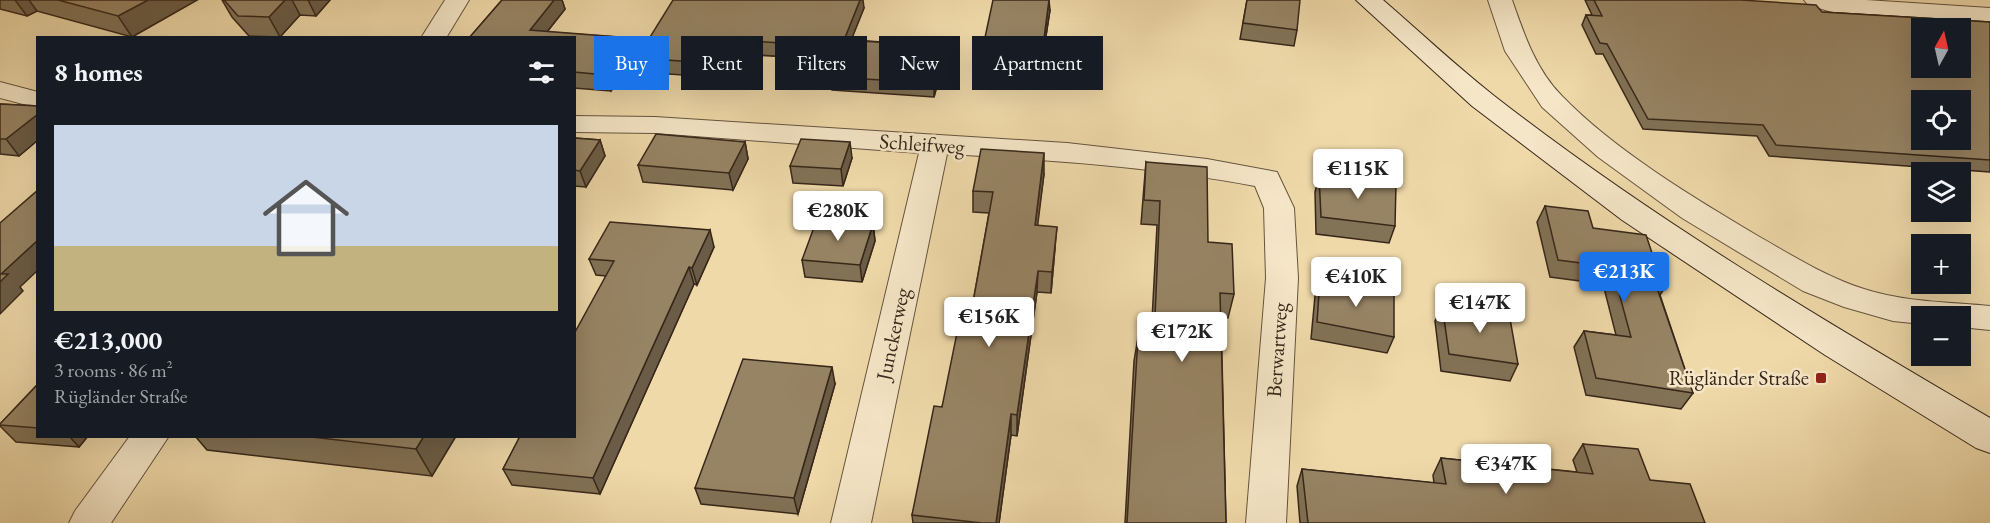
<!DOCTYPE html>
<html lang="en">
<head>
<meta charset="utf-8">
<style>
  body { margin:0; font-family:"EB Garamond",serif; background:#242831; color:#f1f3f6; height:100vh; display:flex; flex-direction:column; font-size:22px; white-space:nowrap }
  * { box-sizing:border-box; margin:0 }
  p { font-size:20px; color:#9ea1a6 }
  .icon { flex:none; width:33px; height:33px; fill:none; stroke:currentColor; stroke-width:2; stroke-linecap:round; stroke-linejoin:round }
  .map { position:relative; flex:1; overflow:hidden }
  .side { position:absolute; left:36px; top:36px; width:540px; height:402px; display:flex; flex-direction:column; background:#171b24; border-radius:0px; box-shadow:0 6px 24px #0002 }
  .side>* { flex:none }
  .banner { position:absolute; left:594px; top:36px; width:570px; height:54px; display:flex; gap:12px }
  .needle { width:39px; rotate:8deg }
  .tools { position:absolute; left:1911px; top:18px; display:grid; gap:12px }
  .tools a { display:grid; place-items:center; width:60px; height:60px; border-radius:0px; background:#171b24; box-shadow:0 6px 24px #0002; font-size:30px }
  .price { position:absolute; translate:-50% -51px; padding:0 14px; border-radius:6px; background:#fff; color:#222; font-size:20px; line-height:39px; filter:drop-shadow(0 2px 3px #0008) }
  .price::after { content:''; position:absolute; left:50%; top:36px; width:18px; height:14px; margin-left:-9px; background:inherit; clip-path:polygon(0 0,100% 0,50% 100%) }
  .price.on { background:#1a73e8; color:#fff }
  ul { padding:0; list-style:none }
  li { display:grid; align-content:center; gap:12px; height:318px; padding:0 18px }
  li span { display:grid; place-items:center; height:186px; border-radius:0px; color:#555 }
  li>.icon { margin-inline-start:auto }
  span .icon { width:108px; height:108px; fill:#fffc; stroke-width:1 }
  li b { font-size:26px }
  h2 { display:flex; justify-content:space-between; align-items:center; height:72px; padding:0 18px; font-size:26px }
  .chip { padding:0 21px; border-radius:0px; background:#171b24; box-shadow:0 6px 24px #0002; font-size:21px; line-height:54px }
  .chip.on { background:#1a73e8; color:#fff }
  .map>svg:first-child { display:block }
</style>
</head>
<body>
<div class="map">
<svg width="1990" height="523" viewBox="0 0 1990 523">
  <rect width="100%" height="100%" fill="#efd9a9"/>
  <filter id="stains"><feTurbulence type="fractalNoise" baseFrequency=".00333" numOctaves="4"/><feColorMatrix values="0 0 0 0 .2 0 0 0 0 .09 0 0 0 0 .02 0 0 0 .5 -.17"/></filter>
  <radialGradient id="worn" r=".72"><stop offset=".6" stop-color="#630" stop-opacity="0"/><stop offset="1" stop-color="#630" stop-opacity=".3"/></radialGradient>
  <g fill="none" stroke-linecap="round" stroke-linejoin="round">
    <defs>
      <g id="minor">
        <path d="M445 0H469L446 38H421Z"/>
        <path d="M1488 0H1512C1524 34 1536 70 1562 96 1614 150 1694 198 1758 236 1793 256 1826 277 1864 289 1904 302 1948 302 1990 306V330L1960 327V316H1922V324L1893 321 1844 307 1803 291 1682 218 1598 157 1542 107 1505 51Z"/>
        <path d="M1804 0H1866L1990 8V22L1832 12 1808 5Z"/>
        <path d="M0 82 38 92V108L0 98Z"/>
        <path d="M574 116 655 117 1067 143 1207 159 1277 172 1294 208 1298 278 1286 523H1246L1266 278 1264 208 1255 186C1153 167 1050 160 947 154L871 523H831L919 153 655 133 574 132Z"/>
        <path d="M130 436H169L111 523H69L75 511Z"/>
      </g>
      <path id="secondary" d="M1356 0H1383C1419 31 1455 65 1493 95 1649 217 1819 318 1990 418V453L1976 448 1825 355 1622 220 1472 106Z"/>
    </defs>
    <use href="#minor" stroke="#65543e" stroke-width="2"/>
    <use href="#secondary" stroke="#37271a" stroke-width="2"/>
    <use href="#minor" fill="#f5e6c7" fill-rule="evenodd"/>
    <use href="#secondary" fill="#f5e6c7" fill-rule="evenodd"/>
  </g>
  <g fill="#827256" stroke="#37271a" stroke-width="1.5">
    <path d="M0 0H197L132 37 37 11 27 16 0 9Z"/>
    <path d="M222 0H330L316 16 300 15 280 37 249 36 232 17Z"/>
    <path d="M502 0H562L565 9 547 32 631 38 636 54 611 91 574 88V38H469Z"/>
    <path d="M1247 0 1297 30 1294 46 1240 39Z"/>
    <path d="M1585 0H1741L1822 12 1990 22V172L1769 156 1757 136 1643 129 1603 54H1596L1582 25 1586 15H1592Z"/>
    <path d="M864 8 851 40 944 46V60L934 97 832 90 830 77 836 60 740 54 727 78 640 72 637 58Z"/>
    <path d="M1050 10 1042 62 984 58V42Z"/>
    <path d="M0 104 38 106V140L19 156 0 154Z"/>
    <path d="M574 138 600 140 605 156 586 187 574 186Z"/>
    <path d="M745 142 748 159 733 190 643 182 638 165Z"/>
    <path d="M852 158 843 186 793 183 790 166Z"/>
    <path d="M1146 162 1208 242 1234 294 1228 318 1221 317 1226 523H1125L1134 361 1138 337 1151 339 1157 225 1141 224 1144 186Z"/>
    <path d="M1044 174 1037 225 1055 248 1051 293 1037 292 1017 436 1011 435 999 523H913L912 515 942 407 970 319 989 213 973 212V191Z"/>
    <path d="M1319 175 1395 226 1389 243 1316 234 1315 192Z"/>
    <path d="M1545 206 1593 228 1664 289 1660 295 1693 393 1681 409 1586 395 1574 347 1584 331 1616 335 1603 284 1550 277 1537 222Z"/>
    <path d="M873 224 875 241 862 282 805 277 802 260Z"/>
    <path d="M714 247 697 285 694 284 600 494 512 485 503 469 606 276 596 275 589 259Z"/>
    <path d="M1320 279 1394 337 1387 353 1311 339 1315 296Z"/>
    <path d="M1442 304 1518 364 1510 381 1441 371 1435 321Z"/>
    <path d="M38 384V436H88L79 447 16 442 0 426V424Z"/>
    <path d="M835 384 798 514 701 504 695 488Z"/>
    <path d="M195 436H456L432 476 207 450Z"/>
    <path d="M1583 444 1650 480 1705 523H1300L1297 486 1302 469 1434 483 1433 475 1441 458 1577 472 1573 460Z"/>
  </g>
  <g fill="#6a5c46" stroke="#37271a" stroke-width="1.5">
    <path d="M15 0H29L37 11 27 16Z"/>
    <path d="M148 0H197L132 37 118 16Z"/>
    <path d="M285 0H292L300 15 280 37 269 17Z"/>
    <path d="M308 0H330L316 16Z"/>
    <path d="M554 0H562L565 9 542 38 530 30Z"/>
    <path d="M860 0H863L864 8 846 53 844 40Z"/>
    <path d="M1049 0 1050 10 1042 62 1043 46Z"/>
    <path d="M631 38 636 54 611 91 606 75Z"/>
    <path d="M737 40 740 54 727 78 724 64Z"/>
    <path d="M944 46V60L934 97V83Z"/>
    <path d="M38 114V140L19 156 6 139Z"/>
    <path d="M600 140 605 156 586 187 580 171Z"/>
    <path d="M745 142 748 159 733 190 729 173Z"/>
    <path d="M850 142 852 158 843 186 841 169Z"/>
    <path d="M1044 153V174L1035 247V225Z"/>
    <path d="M873 224 875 241 862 282 860 265Z"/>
    <path d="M1057 227 1055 248 1051 293 1052 272Z"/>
    <path d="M710 230 714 247 697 285 692 268Z"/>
    <path d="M38 240V270L20 287 23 291 0 314V282L1 274Z"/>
    <path d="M689 267 694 284 600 494 593 478Z"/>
    <path d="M1038 271 1037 292 1017 436V415Z"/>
    <path d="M832 367 835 384 798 514 794 498Z"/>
    <path d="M1011 414V435L999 523H996Z"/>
    <path d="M69 436H88L79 447Z"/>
    <path d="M424 436H456L432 476 416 449Z"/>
  </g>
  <g fill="#978464" stroke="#37271a" stroke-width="1.5" fill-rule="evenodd">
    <path d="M58 0H148L118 16Z"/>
    <path d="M224 0H285L269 17 238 16Z"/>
    <path d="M502 0H554L530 30 631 38 606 75 574 72V38H469Z"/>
    <path d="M673 0H860L844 40 944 46 934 83 830 77 842 47 737 40 724 64 637 58Z"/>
    <path d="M993 0H1049L1043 46 984 42Z"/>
    <path d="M1247 0H1300L1297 30 1243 23Z"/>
    <path d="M1594 0H1741L1816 5 1822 12 1990 22V160L1776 145 1763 125 1648 119 1607 44 1600 43 1586 15 1602 16ZM1922 28H1960V68H1922ZM1922 100H1960V140H1922Z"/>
    <path d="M0 104 38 106V114L6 139H0Z"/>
    <path d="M656 134 745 142 729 173 638 165Z"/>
    <path d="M574 138 600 140 580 171 574 170Z"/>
    <path d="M801 139 850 142 841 169 790 166Z"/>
    <path d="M981 149 1044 153 1035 225 1057 227 1052 272 1038 271 1017 415 1011 414 996 523H982L912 515 934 406 942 407 960 318 970 319 993 192 973 191Z"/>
    <path d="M1146 162 1207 167 1208 242 1232 244 1234 294 1220 293 1226 523H1127L1138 337 1154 339 1160 201 1144 200Z"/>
    <path d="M1319 175 1396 184 1395 226 1321 217Z"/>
    <path d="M38 190V240L1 274H8L0 282V223Z"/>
    <path d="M1545 206 1588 211 1593 228 1646 235 1664 289 1657 288 1693 393 1596 378 1584 331 1631 337 1612 267 1558 260Z"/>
    <path d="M817 219 873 224 860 265 802 260Z"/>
    <path d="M610 222 710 230 692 268 689 267 593 478 503 469 520 436H574V334L614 261 589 259Z"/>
    <path d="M1320 279 1394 293V337L1317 322Z"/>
    <path d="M1442 304 1509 313 1518 364 1449 354Z"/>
    <path d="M743 359 832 367 794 498 695 488Z"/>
    <path d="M38 384V428L0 425V424Z"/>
    <path d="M303 436H424L416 449Z"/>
    <path d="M1583 444 1638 449 1650 480 1690 484 1705 523H1308L1302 469 1446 484 1441 458 1593 474Z"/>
  </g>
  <rect fill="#8f2418" stroke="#f5e6c7" stroke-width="2" x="1815" y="372" width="12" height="12" rx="3"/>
  <g text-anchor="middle" stroke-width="5" stroke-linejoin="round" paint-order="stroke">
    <g font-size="21" fill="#37271a" stroke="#f5e6c7">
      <text transform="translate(922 144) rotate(4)" y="7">Schleifweg</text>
      <text transform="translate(893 334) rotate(-78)" y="7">Junckerweg</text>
      <text transform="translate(1277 350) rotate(-86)" y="7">Berwartweg</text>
    </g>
    <g font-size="21" fill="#37271a" stroke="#f5e6c7" text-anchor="end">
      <text x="1809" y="385">Rügländer Straße</text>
    </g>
  </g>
  <rect width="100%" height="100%" filter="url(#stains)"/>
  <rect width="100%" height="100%" fill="url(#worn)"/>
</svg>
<div class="tools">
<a><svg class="needle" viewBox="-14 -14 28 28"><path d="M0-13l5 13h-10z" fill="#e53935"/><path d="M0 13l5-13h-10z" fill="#9ea1a6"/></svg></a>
<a><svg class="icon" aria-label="locate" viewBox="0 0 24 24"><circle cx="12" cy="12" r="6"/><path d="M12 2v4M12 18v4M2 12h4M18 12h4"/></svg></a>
<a><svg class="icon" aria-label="layers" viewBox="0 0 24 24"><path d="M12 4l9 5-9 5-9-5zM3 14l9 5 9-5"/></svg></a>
<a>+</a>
<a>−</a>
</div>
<b class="price" style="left:1358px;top:200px">€115K</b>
<b class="price" style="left:838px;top:242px">€280K</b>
<b class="price on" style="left:1624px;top:303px">€213K</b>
<b class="price" style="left:1356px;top:308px">€410K</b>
<b class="price" style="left:1480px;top:334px">€147K</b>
<b class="price" style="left:989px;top:348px">€156K</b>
<b class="price" style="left:1182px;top:363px">€172K</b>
<b class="price" style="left:1506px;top:495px">€347K</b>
<div class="banner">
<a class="chip on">Buy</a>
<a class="chip">Rent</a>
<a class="chip">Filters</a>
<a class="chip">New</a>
<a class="chip">Apartment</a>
</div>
<section class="side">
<h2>8 homes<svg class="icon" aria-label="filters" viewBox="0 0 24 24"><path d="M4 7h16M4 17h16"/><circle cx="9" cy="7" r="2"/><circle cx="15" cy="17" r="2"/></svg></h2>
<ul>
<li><span style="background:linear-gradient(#c9d6e8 65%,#c2b280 0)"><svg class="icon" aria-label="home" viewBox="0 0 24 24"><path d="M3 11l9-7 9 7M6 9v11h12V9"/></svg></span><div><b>€213,000</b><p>3 rooms · 86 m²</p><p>Rügländer Straße</p></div></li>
</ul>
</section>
</div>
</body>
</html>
